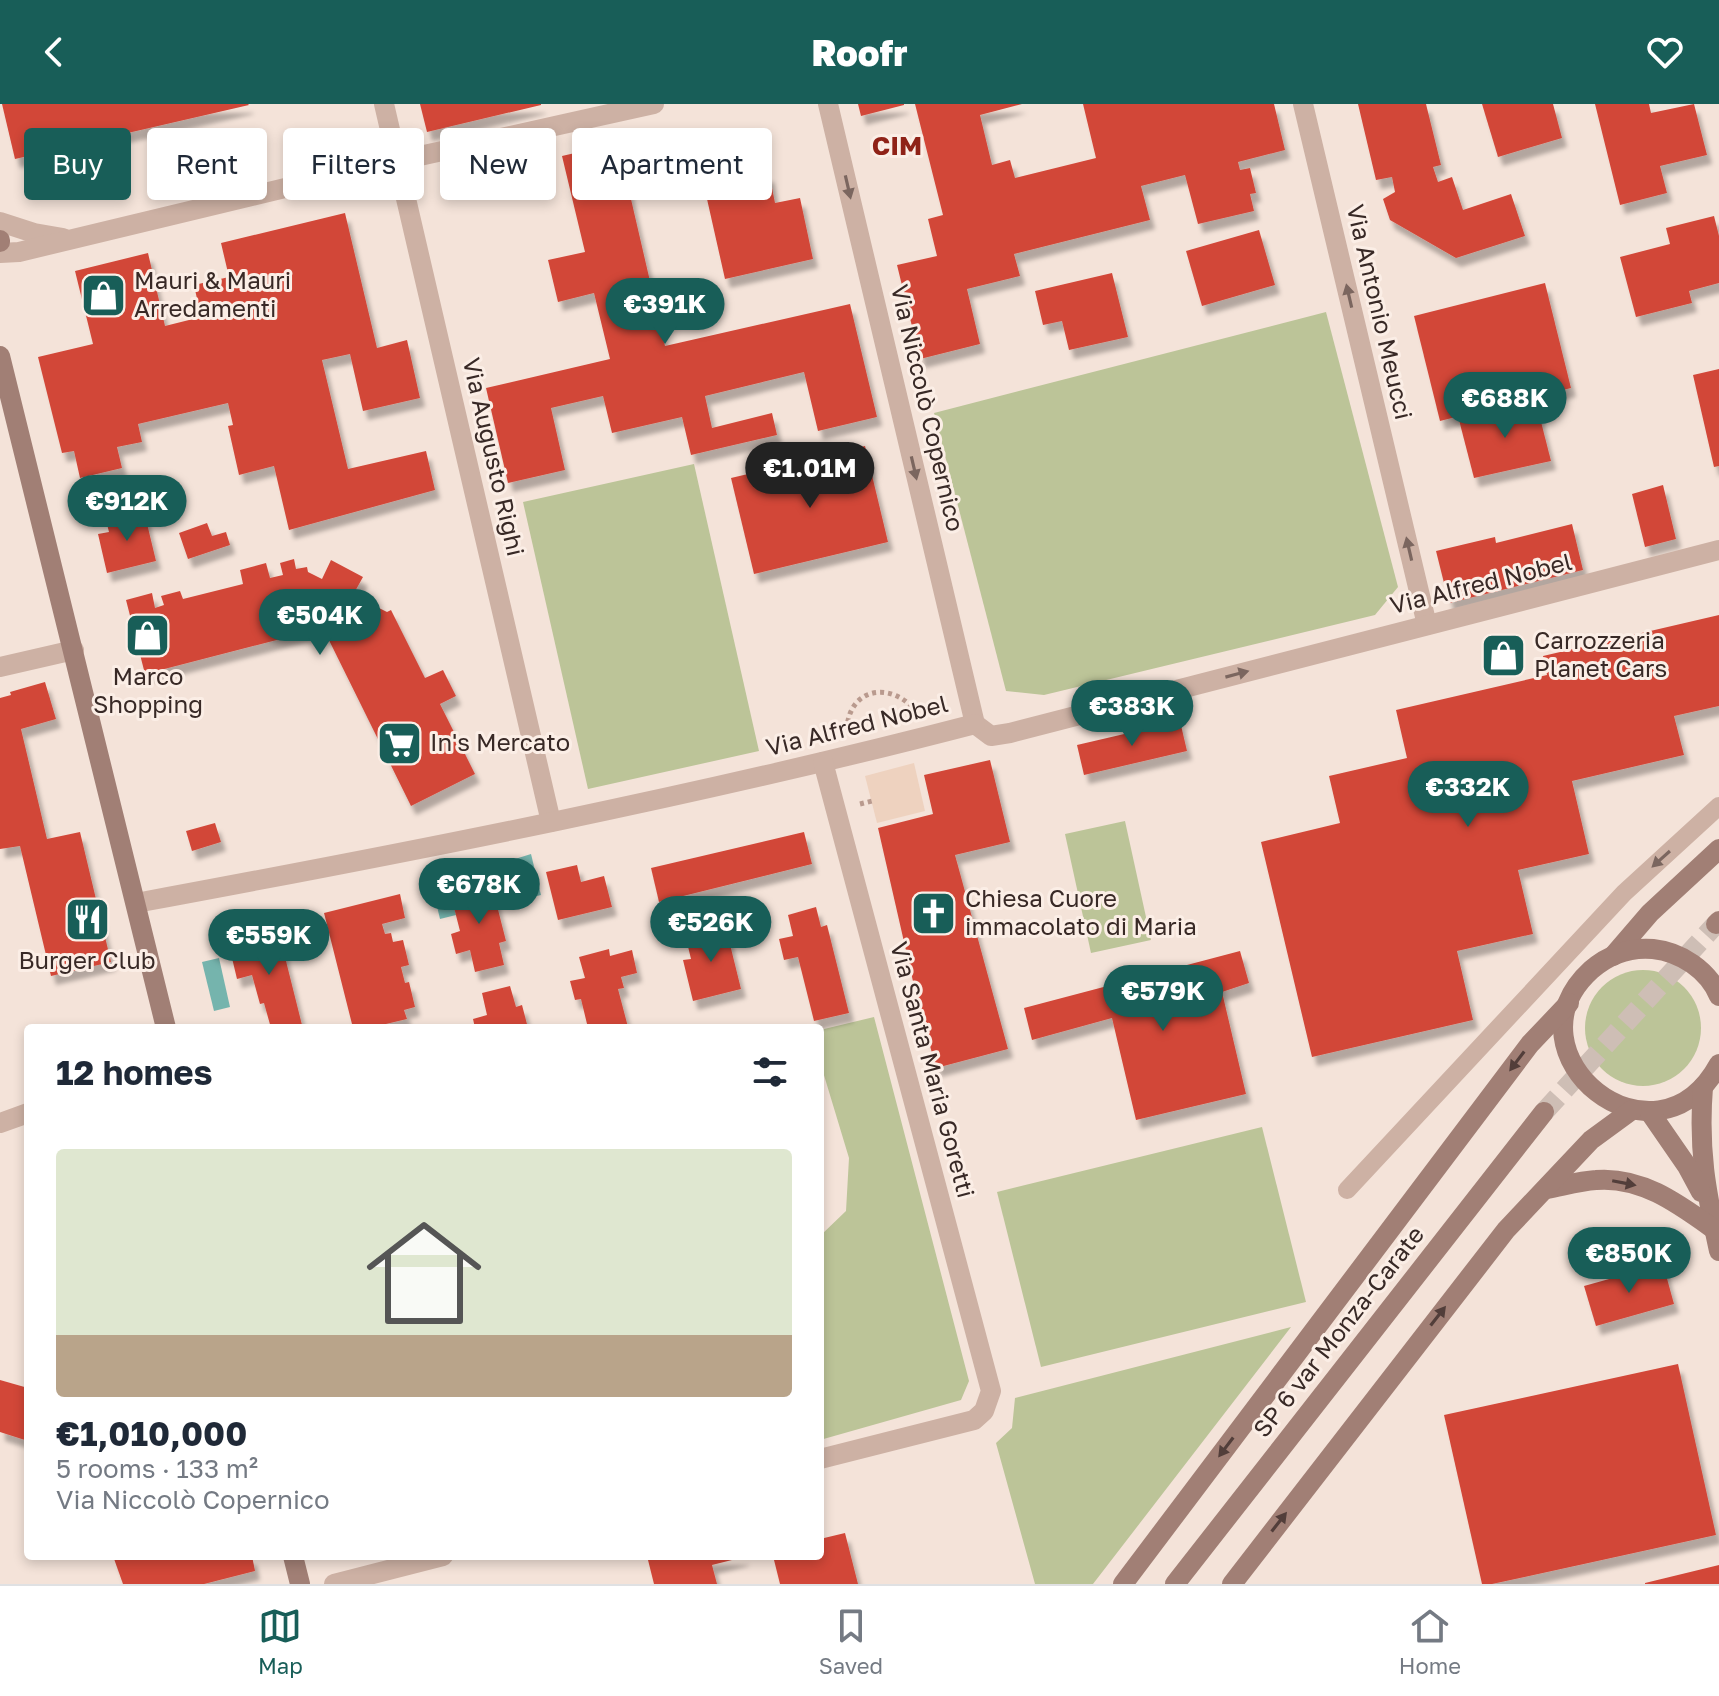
<!DOCTYPE html>
<html lang="en">
<head>
<meta charset="utf-8">
<style>
  body { margin:0; font-family:"Golos Text",sans-serif; background:#f2f2f3; color:#1f2937; height:100vh; display:flex; flex-direction:column; font-size:30px; white-space:nowrap }
  * { box-sizing:border-box; margin:0 }
  p { font-size:26px; color:#747a83 }
  .icon { flex:none; width:44px; height:44px; fill:none; stroke:currentColor; stroke-width:2; stroke-linecap:round; stroke-linejoin:round }
  .map { position:relative; flex:1; overflow:hidden }
  .drawer { position:absolute; left:24px; top:920px; width:800px; height:536px; display:flex; flex-direction:column; background:#fff; border-radius:8px; box-shadow:0 4px 12px #0003 }
  .drawer>* { flex:none }
  .top-card { position:absolute; left:24px; top:24px; width:800px; height:72px; display:flex; gap:16px }
  .price { position:absolute; translate:-50% -68px; padding:0 18px; border-radius:28px; background:#185e58; color:#fff; font-size:26px; line-height:52px; filter:drop-shadow(0 2px 4px #0008) }
  .price::after { content:''; position:absolute; left:50%; top:48px; width:24px; height:18px; margin-left:-12px; background:inherit; clip-path:polygon(0 0,100% 0,50% 100%) }
  .price.current { background:#222; color:#fff }
  ul { padding:0; list-style:none }
  li { display:grid; align-content:center; gap:16px; height:424px; padding:0 32px }
  li+li { border-top:2px solid #e0e1e3 }
  li span { display:grid; place-items:center; height:248px; border-radius:8px; color:#555 }
  li>.icon { margin-inline-start:auto }
  span .icon { width:144px; height:144px; fill:#fffc; stroke-width:1 }
  li b { font-size:34px }
  h2 { display:flex; justify-content:space-between; align-items:center; height:96px; padding:0 32px; font-size:34px }
  .chip { padding:0 28px; border-radius:8px; background:#fff; box-shadow:0 4px 12px #0003; font-size:28px; line-height:72px }
  .chip.current { background:#185e58; color:#fff }
  header { display:flex; justify-content:space-between; align-items:center; height:104px; padding:0 32px; background:#185e58; color:#fff; font-size:36px; font-weight:800 }
  .menu { display:flex; justify-content:space-around; align-items:center; height:112px; border-top:2px solid #e0e1e3; background:#fff; font-size:22px; color:#747a83 }
  .menu a { display:grid; justify-items:center; gap:4px }
  .menu .current { color:#185e58 }
  .map>svg:first-child { display:block }
</style>
</head>
<body>
<header><svg class="icon" aria-label="back" viewBox="0 0 24 24"><path d="M15 5l-7 7 7 7"/></svg>Roofr<svg class="icon" aria-label="heart" viewBox="0 0 24 24"><path d="M12 20l-8-8c-3-5 5-10 8-4 3-6 11-1 8 4z"/></svg></header>
<div class="map">
<svg width="1719" height="1480" viewBox="0 0 1719 1480">
  <defs>
    <filter id="shadow"><feDropShadow dx="5" dy="9" stdDeviation="2" flood-color="#0004"/></filter>
  </defs>
  <rect width="100%" height="100%" fill="#f4e3d9"/>
  <g fill="#bcc498">
    <path d="M1326 208 1398 483 1375 511 1044 591 1006 587 934 309Z"/>
    <path d="M694 360 759 647 588 685 523 398Z"/>
    <path d="M1125 717 1151 836 1091 849 1065 730Z"/>
    <circle cx="1643" cy="924" r="58"/>
    <path d="M874 913 969 1277 961 1296 820 1336V1132L846 1107 849 1054 820 958V926Z"/>
    <path d="M1262 1023 1306 1198 1041 1263 997 1088Z"/>
    <path d="M1291 1223 1093 1480H1035L996 1339 1012 1324 1015 1294Z"/>
  </g>
  <path fill="#eed2bf" d="M914 659 925 707 877 719 865 672Z"/>
  <g fill="#75b4ad">
    <path d="M531 750 541 791 525 795 515 755Z"/>
    <path d="M446 770 456 811 440 815 430 773Z"/>
    <path d="M219 854 230 903 214 907 202 858Z"/>
  </g>
  <g fill="#d24739" filter="url(#shadow)">
    <path d="M2 0H248L249 1 15 55Z"/>
    <path d="M420 0H541V1L427 28Z"/>
    <path d="M858 0H904V1L861 12Z"/>
    <path d="M915 0H1022L980 11 992 61 1010 56 1015 74 1096 54 1083 0H1274L1285 46 1238 58 1240 66 1250 64 1256 89 1250 90 1254 107 1198 120 1185 71 1141 82 1150 116 1014 150 1020 172 967 185 980 240 920 255 897 161 937 152 928 115 943 111Z"/>
    <path d="M1358 0H1426L1441 61 1433 63 1438 78 1452 73 1463 106 1511 90 1525 132 1456 154 1390 116 1383 95 1395 88 1392 73 1376 76Z"/>
    <path d="M1482 0H1553L1562 34 1498 53Z"/>
    <path d="M1595 0H1649L1651 9 1694 0 1707 51 1660 62 1667 89 1620 101Z"/>
    <path d="M618 39 665 242 850 200 877 313 818 327 804 268 705 292 712 324 772 309 777 331 691 351 682 313 612 329 603 292 551 304 565 366 508 379 486 284 610 255 594 189 558 198 548 156 585 148 562 52Z"/>
    <path d="M755 42 762 71 769 69 775 99 800 94 813 155 725 175 698 55Z"/>
    <path d="M345 109 377 244 407 236 420 294 363 307 350 250 322 256 348 365 426 347 435 386 289 426 274 362 239 371 228 322 233 321 228 299 138 320 142 338 117 343 122 364 80 374 74 347 62 349 38 253 93 240 75 167 148 149 165 222 201 213 194 181 229 173 221 139Z"/>
    <path d="M1714 112 1719 132V179L1689 187 1692 199 1636 213 1620 153 1670 140 1666 124Z"/>
    <path d="M1259 126 1275 181 1202 202 1186 147Z"/>
    <path d="M1112 169 1128 233 1069 246 1062 217 1043 221 1035 187Z"/>
    <path d="M1545 179 1571 284 1440 317 1414 212Z"/>
    <path d="M1719 265V362L1714 363 1693 271Z"/>
    <path d="M1536 298 1551 357 1474 374 1459 316Z"/>
    <path d="M865 342 888 438 754 470 731 374Z"/>
    <path d="M1663 381 1676 435 1645 443 1632 390Z"/>
    <path d="M144 407 156 457 107 469 98 430 109 428 106 416Z"/>
    <path d="M207 419 212 432 226 428 230 441 188 455 179 429Z"/>
    <path d="M1572 420 1583 466 1449 499 1436 447 1495 433 1496 439Z"/>
    <path d="M294 455 296 465 307 463 308 468 322 475 331 456 363 473 353 491 387 508 391 506 425 574 443 566 456 592 440 600 475 670 411 702 323 524 145 570 126 496 152 489 155 504 164 501 161 492 180 487 183 495 243 480 240 466 266 459 270 474 283 471 280 459Z"/>
    <path d="M1719 511V602L1674 612 1684 651 1572 677 1589 750 1518 766 1533 830 1457 847 1473 916 1312 953 1261 738 1340 719 1329 672 1407 654 1396 606 1547 571 1543 552Z"/>
    <path d="M45 578 56 615 21 625 47 735 80 728 111 858 51 872 20 742 0 745V594L11 591 10 588Z"/>
    <path d="M1180 617 1187 647 1084 671 1077 641Z"/>
    <path d="M990 656 1010 738 955 751 1008 945 936 964 915 886 878 724 933 710 924 671Z"/>
    <path d="M215 719 221 738 192 747 186 727Z"/>
    <path d="M804 728 812 760 659 798 651 764Z"/>
    <path d="M577 761 581 778 604 772 612 803 558 816 546 768Z"/>
    <path d="M491 778 506 837 499 839 504 861 475 868 470 846 456 850 451 830 460 827 450 788Z"/>
    <path d="M400 790 405 814 382 820 385 830 391 829 393 838 403 836 409 861 401 863 405 879 409 878 415 903 404 906 407 915 369 924H353L324 809Z"/>
    <path d="M816 803 821 823 827 821 849 909 814 917 798 853 784 856 779 835 793 832 788 811Z"/>
    <path d="M725 820 741 885 693 897 683 856 691 855 685 830Z"/>
    <path d="M270 822 275 842 282 841 302 921 271 924 264 899 260 900 252 871 237 875 232 854 246 850 241 829Z"/>
    <path d="M609 845 610 852 632 846 637 869 621 873 624 884 618 885 628 923 588 924 581 895 575 896 570 877 585 874 579 853Z"/>
    <path d="M1240 847 1249 879 1222 888 1246 990 1136 1016 1112 914 1032 936 1024 904Z"/>
    <path d="M510 882 516 903 522 901 528 924H475L473 915 487 911 482 889Z"/>
    <path d="M1663 1160 1674 1200 1596 1222 1584 1182Z"/>
    <path d="M1678 1260 1716 1431 1492 1480H1482L1444 1311Z"/>
    <path d="M0 1276 28 1284V1337L0 1328Z"/>
    <path d="M845 1429 858 1480H780L773 1452H820V1435Z"/>
    <path d="M113 1452H252L255 1467 204 1480H123Z"/>
    <path d="M647 1452H744V1453L712 1461 717 1480H654Z"/>
    <path d="M1719 1461V1480H1645V1479Z"/>
  </g>
  <g fill="none" stroke-linecap="round" stroke-linejoin="round">
    <path stroke="#cebeb5" stroke-width="20" stroke-dasharray="20 10" stroke-linecap="butt" d="M1544 1008 1716 820"/>
    <g stroke="#b99a8e" stroke-width="5" stroke-dasharray="4 4" stroke-linecap="butt">
      <path d="M847 626C848 583 893 576 917 609"/>
      <path d="M860 700 872 697"/>
    </g>
    <path stroke="#cdb1a4" stroke-width="18" d="M1347 1086 1624 789 1719 702"/>
    <g stroke="#cdb1a4" stroke-width="20">
      <path d="M384 0 551 718"/>
      <path d="M828 0 975 620"/>
      <path d="M1303 0 1427 521"/>
      <path d="M0 118 34 129 63 134"/>
      <path d="M0 149 19 148 397 57 654 0"/>
      <path d="M0 563 74 546"/>
      <path d="M975 620 991 632 1010 629 1719 446"/>
      <path d="M136 799C417 747 698 692 975 620"/>
      <path d="M0 1019 28 1009"/>
      <path d="M820 1355 974 1316 984 1307 991 1287 823 658"/>
      <path d="M334 1480 443 1452"/>
    </g>
    <g stroke="#a17f75" stroke-width="20">
      <path d="M0 136V138"/>
      <path d="M0 252 166 924"/>
      <path d="M1716 820 1719 817"/>
      <path d="M1613 852 1650 809 1719 745"/>
      <path d="M1719 892C1708 866 1681 848 1653 845 1630 843 1608 851 1591 866 1500 949 1655 1077 1719 960"/>
      <path d="M1703 983C1698 1046 1706 1087 1719 1147"/>
      <path d="M1649 1007 1687 1062 1701 1088"/>
      <path d="M1547 1085C1563 1082 1580 1077 1596 1076 1642 1072 1680 1101 1715 1126"/>
      <path d="M293 1452 300 1480"/>
      <path d="M1123 1480 1530 940 1569 899"/>
      <path d="M1175 1480 1544 1008"/>
      <path d="M1232 1480 1506 1126 1591 1036 1632 1006"/>
    </g>
  </g>
  <defs><path id="oneway-solid" d="M-6-.8H1V-3.2L6.5 0L1 3.2V.8H-6Z" transform="scale(2)"/></defs>
  <g fill="#7b665f">
    <use href="#oneway-solid" transform="translate(848 83) rotate(77)"/>
    <use href="#oneway-solid" transform="translate(1349 192) rotate(-103)"/>
    <use href="#oneway-solid" transform="translate(914 364) rotate(77)"/>
    <use href="#oneway-solid" transform="translate(1409 445) rotate(-103)"/>
    <use href="#oneway-solid" transform="translate(1237 570) rotate(-15)"/>
    <use href="#oneway-solid" transform="translate(1661 755) rotate(138)"/>
  </g>
  <g fill="#523e3a">
    <use href="#oneway-solid" transform="translate(1517 957) rotate(127)"/>
    <use href="#oneway-solid" transform="translate(1624 1079) rotate(11)"/>
    <use href="#oneway-solid" transform="translate(1438 1212) rotate(-52)"/>
    <use href="#oneway-solid" transform="translate(1226 1343) rotate(127)"/>
    <use href="#oneway-solid" transform="translate(1279 1418) rotate(-52)"/>
  </g>
  <defs>
    <symbol id="shop-square" viewBox="-11 -11 22 22"><rect x="-9" y="-9" width="18" height="18" rx="4" fill="#185e58" stroke="#fbeee6"/><path d="M-5-2.5h2.3a2.7 3.5 0 0 1 5.4 0H5L5.5 6h-11ZM-1.5-2.5h3a1.5 2.3 0 0 0-3 0Z" fill="#fff"/></symbol>
    <symbol id="supermarket-square" viewBox="-11 -11 22 22"><rect x="-9" y="-9" width="18" height="18" rx="4" fill="#185e58" stroke="#fbeee6"/><path d="M-6-5.5h2.5l.6 2H6L4.5 2H-2.5L-4.4-4H-6ZM-1.5 3.2a1.3 1.3 0 1 0 .1 0ZM3 3.2a1.3 1.3 0 1 0 .1 0Z" fill="#fff"/></symbol>
    <symbol id="church-square" viewBox="-11 -11 22 22"><rect x="-9" y="-9" width="18" height="18" rx="4" fill="#185e58" stroke="#fbeee6"/><path d="M-1.2-6h2.4v3.5h3.3v2.4h-3.3V6h-2.4V-.1h-3.3v-2.4h3.3Z" fill="#fff"/></symbol>
    <symbol id="restaurant-square" viewBox="-11 -11 22 22"><rect x="-9" y="-9" width="18" height="18" rx="4" fill="#185e58" stroke="#fbeee6"/><path d="M-5-6h1v4h1v-4h1v4h1v-4h1v5L-1.5 .5V6h-2V.5L-5-1ZM5-6V6H3V1.5H1.5Q1.5-4 5-6Z" fill="#fff"/></symbol>
  </defs>
  <g fill-rule="evenodd">
    <use href="#shop-square" x="78" y="166" width="51" height="51"/>
    <use href="#shop-square" x="122" y="506" width="51" height="51"/>
    <use href="#shop-square" x="1478" y="526" width="51" height="51"/>
    <use href="#supermarket-square" x="374" y="614" width="51" height="51"/>
    <use href="#church-square" x="908" y="784" width="51" height="51"/>
    <use href="#restaurant-square" x="62" y="790" width="51" height="51"/>
  </g>
  <g text-anchor="middle" stroke-width="6" stroke-linejoin="round" paint-order="stroke">
    <g font-size="24" fill="#382926" stroke="#fbeee6" text-anchor="start">
      <text x="134" y="185">Mauri &amp; Mauri<tspan x="134" dy="28">Arredamenti</tspan></text>
      <text x="1534" y="545">Carrozzeria<tspan x="1534" dy="28">Planet Cars</tspan></text>
      <text x="148" y="581" text-anchor="middle">Marco<tspan x="148" dy="28">Shopping</tspan></text>
      <text x="430" y="647">In's Mercato</text>
      <text x="965" y="803">Chiesa Cuore<tspan x="965" dy="28">immacolato di Maria</tspan></text>
      <text x="87" y="865" text-anchor="middle">Burger Club</text>
    </g>
    <g font-size="24" fill="#382926" stroke="#fbeee6">
      <text transform="translate(1379 208) rotate(77)" y="8">Via Antonio Meucci</text>
      <text transform="translate(927 304) rotate(77)" y="8">Via Niccolò Copernico</text>
      <text transform="translate(493 353) rotate(77)" y="8">Via Augusto Righi</text>
      <text transform="translate(1481 480) rotate(-14)" y="8">Via Alfred Nobel</text>
      <text transform="translate(857 622) rotate(-14)" y="8">Via Alfred Nobel</text>
      <text transform="translate(932 966) rotate(75)" y="8">Via Santa Maria Goretti</text>
      <text transform="translate(1339 1228) rotate(-52)" y="8">SP 6 var Monza-Carate</text>
    </g>
    <g font-size="26" font-weight="bold" fill="#8f2217" stroke="#fbeee6">
      <text x="897" y="51">CIM</text>
    </g>
  </g>
</svg>
<b class="price" style="left:665px;top:242px">€391K</b>
<b class="price" style="left:1505px;top:336px">€688K</b>
<b class="price current" style="left:810px;top:406px">€1.01M</b>
<b class="price" style="left:127px;top:439px">€912K</b>
<b class="price" style="left:320px;top:553px">€504K</b>
<b class="price" style="left:1132px;top:644px">€383K</b>
<b class="price" style="left:1468px;top:725px">€332K</b>
<b class="price" style="left:479px;top:822px">€678K</b>
<b class="price" style="left:711px;top:860px">€526K</b>
<b class="price" style="left:269px;top:873px">€559K</b>
<b class="price" style="left:1163px;top:929px">€579K</b>
<b class="price" style="left:1629px;top:1191px">€850K</b>
<div class="top-card">
<a class="chip current">Buy</a>
<a class="chip">Rent</a>
<a class="chip">Filters</a>
<a class="chip">New</a>
<a class="chip">Apartment</a>
</div>
<section class="drawer">
<h2>12 homes<svg class="icon" aria-label="filters" viewBox="0 0 24 24"><path d="M4 7h16M4 17h16"/><circle cx="9" cy="7" r="2"/><circle cx="15" cy="17" r="2"/></svg></h2>
<ul>
<li><span style="background:linear-gradient(#dfe7d0 75%,#b9a48a 0)"><svg class="icon" aria-label="home" viewBox="0 0 24 24"><path d="M3 11l9-7 9 7M6 9v11h12V9"/></svg></span><div><b>€1,010,000</b><p>5 rooms · 133 m²</p><p>Via Niccolò Copernico</p></div></li>
</ul>
</section>
</div>
<nav class="menu">
<a class="current"><svg class="icon" aria-label="map" viewBox="0 0 24 24"><path d="M3 6l6-2 6 2 6-2v14l-6 2-6-2-6 2zM9 4v14M15 6v14"/></svg>Map</a>
<a><svg class="icon" aria-label="saved" viewBox="0 0 24 24"><path d="M7 4h10v16l-5-4-5 4z"/></svg>Saved</a>
<a><svg class="icon" aria-label="home" viewBox="0 0 24 24"><path d="M3 11l9-7 9 7M6 9v11h12V9"/></svg>Home</a>
</nav>
</body>
</html>
